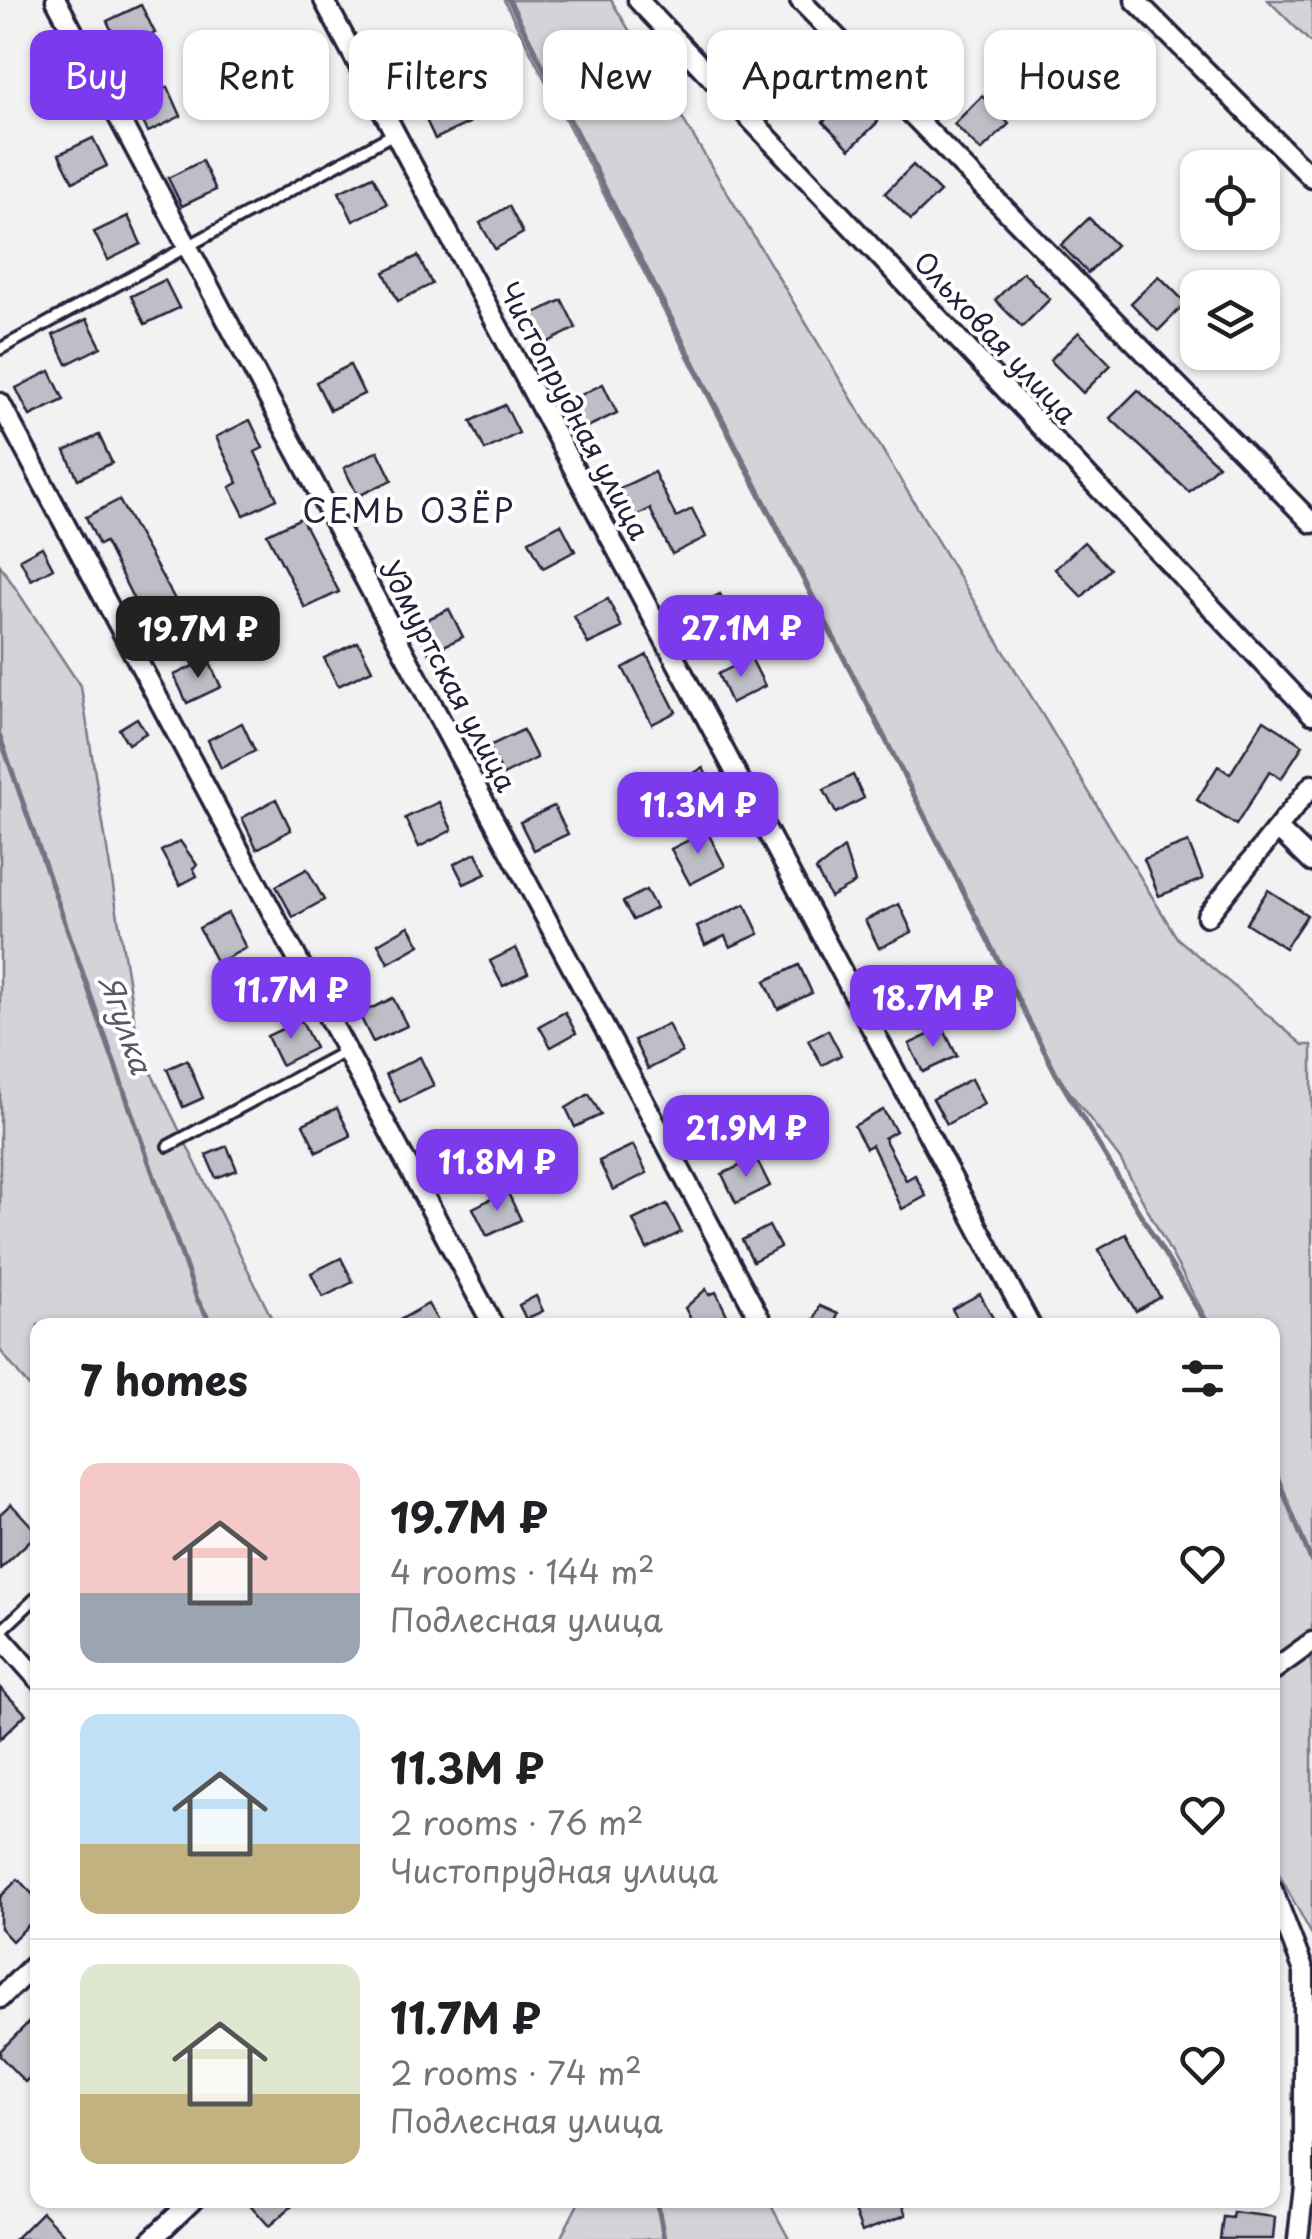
<!DOCTYPE html>
<html lang="en">
<head>
<meta charset="utf-8">
<style>
  body { margin:0; font-family:"Playpen Sans",sans-serif; background:#f6f6f6; color:#202124; height:100vh; display:flex; flex-direction:column; font-size:38px; white-space:nowrap }
  * { box-sizing:border-box; margin:0 }
  p { font-size:32px; color:#757577 }
  .icon { flex:none; width:55px; height:55px; fill:none; stroke:currentColor; stroke-width:2; stroke-linecap:round; stroke-linejoin:round }
  .map { position:relative; flex:1; overflow:hidden }
  .panel { position:absolute; left:30px; top:1318px; width:1250px; height:890px; display:flex; flex-direction:column; background:#fff; border-radius:20px; box-shadow:0 2px 8px #0004 }
  .panel>* { flex:none }
  .banner { position:absolute; left:30px; top:30px; width:1252px; height:90px; display:flex; gap:20px }
  .tools { position:absolute; left:1180px; top:150px; display:grid; gap:20px }
  .tools a { display:grid; place-items:center; width:100px; height:100px; border-radius:20px; background:#fff; box-shadow:0 2px 8px #0004; font-size:50px }
  .price { position:absolute; translate:-50% -85px; padding:0 22px; border-radius:20px; background:#7c3aed; color:#fff; font-size:32px; line-height:65px; filter:drop-shadow(0 2px 5px #0008) }
  .price::after { content:''; position:absolute; left:50%; top:60px; width:30px; height:22px; margin-left:-15px; background:inherit; clip-path:polygon(0 0,100% 0,50% 100%) }
  .price.current { background:#222; color:#fff }
  ul { padding:0; list-style:none }
  li { display:flex; align-items:center; gap:30px; height:250px; padding:0 50px }
  li+li { border-top:2px solid #e0e0e0 }
  li span { display:grid; place-items:center; flex:none; width:280px; height:200px; border-radius:20px; color:#555 }
  li>.icon { margin-inline-start:auto }
  span .icon { width:120px; height:120px; fill:#fffc; stroke-width:1 }
  li b { font-size:42px }
  h2 { display:flex; justify-content:space-between; align-items:center; height:120px; padding:0 50px; font-size:42px }
  .chip { padding:0 35px; border-radius:20px; background:#fff; box-shadow:0 2px 8px #0004; font-size:35px; line-height:90px }
  .chip.current { background:#7c3aed; color:#fff }
  .map>svg:first-child { display:block }
</style>
</head>
<body>
<div class="map">
<svg width="1312" height="2239" viewBox="0 0 1312 2239">
  <rect width="100%" height="100%" fill="#f2f2f3"/>
  <filter id="ink" filterUnits="userSpaceOnUse"><feTurbulence type="fractalNoise" baseFrequency=".01" numOctaves="2"/><feDisplacementMap in="SourceGraphic" scale="20" xChannelSelector="R" yChannelSelector="G"/><feConvolveMatrix kernelMatrix="1 2 1 2 8 2 1 2 1" color-interpolation-filters="sRGB"/></filter>
  <g filter="url(#ink)">
    <g fill="#d3d3d8" stroke="#7a7a8a" stroke-width="2.5">
      <path d="M504 0H611L1177 938 1303 1045H1312V1935L1273 1863 1272 1325H1210L1120 1159 1056 1074Z"/>
      <path d="M1268 0H1312V44Z"/>
      <path d="M0 565 81 687 139 1048 275 1325H38L37 1397 0 1350Z"/>
      <path d="M580 2200H768L789 2239H560Z"/>
    </g>
    <g fill="none" stroke-linecap="round" stroke-linejoin="round">
      <g stroke="#727282" stroke-width="5">
        <path d="M509 0 1056 1074 1207 1325"/>
        <path d="M0 737 197 1299 212 1325"/>
        <path d="M1272 1464 1312 1563"/>
        <path d="M657 2200 664 2239"/>
      </g>
    </g>
    <g fill="#bebec6" stroke="#22223b" stroke-width="2.5">
      <path d="M141 5 155 33 121 50 107 21Z"/>
      <path d="M306 35 319 64 285 80 272 52Z"/>
      <path d="M781 53 808 81 780 108 753 81Z"/>
      <path d="M168 87 181 116 148 132 134 104Z"/>
      <path d="M851 94 878 122 850 149 823 122Z"/>
      <path d="M456 95 469 123 435 139 422 111Z"/>
      <path d="M982 96 1009 124 981 151 954 124Z"/>
      <path d="M93 138 107 166 73 182 59 154Z"/>
      <path d="M202 161 216 190 182 206 168 178Z"/>
      <path d="M913 165 940 192 911 220 885 193Z"/>
      <path d="M373 176 387 204 353 221 339 192Z"/>
      <path d="M509 206 523 233 495 249 480 223Z"/>
      <path d="M128 216 141 244 108 260 94 232Z"/>
      <path d="M1089 218 1116 245 1088 273 1061 245Z"/>
      <path d="M418 256 432 284 398 301 384 272Z"/>
      <path d="M1023 272 1050 299 1022 327 995 300Z"/>
      <path d="M1159 276 1186 303 1158 331 1131 303Z"/>
      <path d="M165 280 179 308 145 324 131 296Z"/>
      <path d="M562 300 576 328 542 345 528 316Z"/>
      <path d="M87 319 101 347 67 364 53 335Z"/>
      <path d="M1079 332 1111 365 1083 393 1050 360Z"/>
      <path d="M350 365 364 394 330 410 316 382Z"/>
      <path d="M50 371 64 400 30 416 16 388Z"/>
      <path d="M603 384 617 413 583 429 569 401Z"/>
      <path d="M1138 390 1218 465 1189 492 1110 418Z"/>
      <path d="M505 405 519 433 485 450 471 421Z"/>
      <path d="M250 420 263 448 255 452 277 499 244 515 230 487 238 483 216 437Z"/>
      <path d="M99 435 112 463 78 479 65 451Z"/>
      <path d="M378 451 392 480 358 496 344 468Z"/>
      <path d="M654 472 676 517 692 509 706 537 672 554 650 509 634 517 620 488Z"/>
      <path d="M119 500 186 619 152 636 105 542 99 545 86 517Z"/>
      <path d="M301 518 339 592 305 608 267 534Z"/>
      <path d="M561 524 575 551 543 568 529 541Z"/>
      <path d="M1084 542 1110 569 1082 597 1055 569Z"/>
      <path d="M42 547 53 568 31 580 20 559Z"/>
      <path d="M720 594 735 622 702 639 688 611Z"/>
      <path d="M608 599 622 628 588 644 574 616Z"/>
      <path d="M449 609 463 637 429 653 415 625Z"/>
      <path d="M358 642 372 670 338 686 324 658Z"/>
      <path d="M647 655 676 712 652 724 623 668Z"/>
      <path d="M751 658 765 686 731 703 718 674Z"/>
      <path d="M208 659 221 687 187 703 174 675Z"/>
      <path d="M137 718 146 733 128 744 119 729Z"/>
      <path d="M1264 720 1303 745 1281 779 1270 771 1236 825 1197 800 1218 766 1230 774Z"/>
      <path d="M242 723 255 751 221 768 208 740Z"/>
      <path d="M523 730 537 758 503 775 489 746Z"/>
      <path d="M703 768 713 787 663 814 653 796Z"/>
      <path d="M853 775 864 798 836 813 824 790Z"/>
      <path d="M276 799 291 830 257 849 242 818Z"/>
      <path d="M439 802 452 830 419 847 405 818Z"/>
      <path d="M554 806 568 834 534 850 520 822Z"/>
      <path d="M707 831 725 866 690 884 671 849Z"/>
      <path d="M180 841 197 865 193 868 197 876 180 885 161 851Z"/>
      <path d="M1188 842 1203 879 1159 896 1144 859Z"/>
      <path d="M844 848 855 883 830 897 816 870Z"/>
      <path d="M476 853 486 874 464 884 454 864Z"/>
      <path d="M307 869 324 900 293 917 276 886Z"/>
      <path d="M646 890 656 908 633 920 623 902Z"/>
      <path d="M1268 890 1307 915 1285 948 1246 923Z"/>
      <path d="M745 904 759 934 730 947 725 936 705 945 697 927Z"/>
      <path d="M899 904 912 932 879 948 865 920Z"/>
      <path d="M228 913 246 948 217 963 199 928Z"/>
      <path d="M409 926 420 945 388 963 378 944Z"/>
      <path d="M516 948 528 973 503 986 490 961Z"/>
      <path d="M799 965 812 993 778 1009 765 981Z"/>
      <path d="M912 966 925 994 892 1011 878 982Z"/>
      <path d="M393 998 407 1026 373 1042 359 1014Z"/>
      <path d="M565 1012 576 1033 551 1047 539 1026Z"/>
      <path d="M301 1020 315 1048 281 1065 267 1036Z"/>
      <path d="M668 1024 682 1052 648 1069 634 1040Z"/>
      <path d="M943 1028 957 1056 923 1072 909 1044Z"/>
      <path d="M828 1030 841 1055 822 1065 808 1040Z"/>
      <path d="M420 1057 434 1086 400 1102 386 1074Z"/>
      <path d="M187 1060 203 1098 183 1107 167 1069Z"/>
      <path d="M971 1079 984 1104 947 1124 933 1099Z"/>
      <path d="M589 1094 601 1115 575 1127 566 1108Z"/>
      <path d="M337 1108 351 1136 317 1152 303 1124Z"/>
      <path d="M883 1110 896 1131 884 1138 906 1180 915 1175 926 1196 902 1209 872 1145 866 1148 854 1126Z"/>
      <path d="M525 1139 534 1155 502 1173 494 1157Z"/>
      <path d="M633 1145 647 1173 613 1190 599 1161Z"/>
      <path d="M227 1146 237 1170 216 1178 206 1155Z"/>
      <path d="M756 1158 770 1186 736 1203 722 1174Z"/>
      <path d="M507 1191 521 1220 487 1236 473 1208Z"/>
      <path d="M667 1204 681 1232 647 1249 633 1220Z"/>
      <path d="M769 1226 780 1247 753 1261 742 1240Z"/>
      <path d="M1126 1234 1160 1297 1136 1311 1098 1250Z"/>
      <path d="M341 1258 353 1282 323 1297 311 1273Z"/>
      <path d="M706 1289 709 1295 716 1292 727 1315 708 1325H694L685 1308Z"/>
      <path d="M980 1294 994 1320 961 1325 952 1309Z"/>
      <path d="M536 1296 543 1311 526 1319 519 1305Z"/>
      <path d="M428 1304 440 1325H391Z"/>
      <path d="M820 1306 838 1314 834 1325H812Z"/>
      <path d="M11 1504 38 1533 0 1569V1514Z"/>
      <path d="M0 1688 26 1714 0 1739Z"/>
      <path d="M18 1879 38 1900V1916L12 1941 0 1928V1897Z"/>
      <path d="M30 2021 38 2028V2070L25 2082 0 2056V2051Z"/>
      <path d="M246 2200H299L269 2226Z"/>
      <path d="M850 2200H900L906 2215 862 2232Z"/>
      <path d="M42 2212 68 2239H15Z"/>
      <path d="M1233 2212 1275 2217 1273 2239H1220L1223 2217 1232 2218Z"/>
    </g>
    <g fill="none" stroke-linecap="round" stroke-linejoin="round">
      <defs>
        <g id="lane">
          <path d="M0 349 395 133"/>
          <path d="M168 1146 346 1051"/>
          <path d="M0 1632 38 1596"/>
        </g>
        <g id="street">
          <path d="M56 0 763 1325"/>
          <path d="M324 0 1030 1325"/>
          <path d="M638 0 1312 714"/>
          <path d="M800 0 1312 523"/>
          <path d="M1135 0 1312 178"/>
          <path d="M0 403 493 1325"/>
          <path d="M1278 829 1312 862"/>
          <path d="M1207 916 1312 785"/>
          <path d="M0 1636 38 1679"/>
          <path d="M1272 1671 1312 1642"/>
          <path d="M1272 1889 1304 1971V2186L1298 2239"/>
          <path d="M0 1998 38 1961"/>
          <path d="M152 2239 193 2200"/>
        </g>
      </defs>
      <use href="#lane" stroke="#22223b" stroke-width="16"/>
      <use href="#street" stroke="#22223b" stroke-width="25"/>
      <use href="#lane" stroke="#fff" stroke-width="9"/>
      <use href="#street" stroke="#fff" stroke-width="18"/>
    </g>
  </g>
  <g text-anchor="middle" stroke-width="8" stroke-linejoin="round" paint-order="stroke">
    <g font-size="28" fill="#22223b" stroke="#fff">
      <text transform="translate(995 338) rotate(47)" y="10">Ольховая улица</text>
      <text transform="translate(574 411) rotate(62)" y="10">Чистопрудная улица</text>
      <text transform="translate(448 676) rotate(62)" y="10">Удмуртская улица</text>
    </g>
    <g font-size="30" font-style="italic" fill="#58586b" stroke="#fff">
      <text transform="translate(125 1025) rotate(71)" y="10">Ягулка</text>
    </g>
    <g font-size="32" letter-spacing="2.5" fill="#22223b" stroke="#fff">
      <text x="409" y="523">СЕМЬ ОЗЁР</text>
    </g>
  </g>
</svg>
<div class="tools">
<a><svg class="icon" aria-label="locate" viewBox="0 0 24 24"><circle cx="12" cy="12" r="6"/><path d="M12 2v4M12 18v4M2 12h4M18 12h4"/></svg></a>
<a><svg class="icon" aria-label="layers" viewBox="0 0 24 24"><path d="M12 4l9 5-9 5-9-5zM3 14l9 5 9-5"/></svg></a>
</div>
<b class="price" style="left:741px;top:680px">27.1M ₽</b>
<b class="price current" style="left:198px;top:681px">19.7M ₽</b>
<b class="price" style="left:698px;top:857px">11.3M ₽</b>
<b class="price" style="left:291px;top:1042px">11.7M ₽</b>
<b class="price" style="left:933px;top:1050px">18.7M ₽</b>
<b class="price" style="left:746px;top:1180px">21.9M ₽</b>
<b class="price" style="left:497px;top:1214px">11.8M ₽</b>
<div class="banner">
<a class="chip current">Buy</a>
<a class="chip">Rent</a>
<a class="chip">Filters</a>
<a class="chip">New</a>
<a class="chip">Apartment</a>
<a class="chip">House</a>
</div>
<section class="panel">
<h2>7 homes<svg class="icon" aria-label="filters" viewBox="0 0 24 24"><path d="M4 7h16M4 17h16"/><circle cx="9" cy="7" r="2"/><circle cx="15" cy="17" r="2"/></svg></h2>
<ul>
<li><span style="background:linear-gradient(#f6c9c9 65%,#9aa5b1 0)"><svg class="icon" aria-label="home" viewBox="0 0 24 24"><path d="M3 11l9-7 9 7M6 9v11h12V9"/></svg></span><div><b>19.7M ₽</b><p>4 rooms · 144 m²</p><p>Подлесная улица</p></div><svg class="icon" aria-label="heart" viewBox="0 0 24 24"><path d="M12 20l-8-8c-3-5 5-10 8-4 3-6 11-1 8 4z"/></svg></li>
<li><span style="background:linear-gradient(#bfe0f5 65%,#c2b280 0)"><svg class="icon" aria-label="home" viewBox="0 0 24 24"><path d="M3 11l9-7 9 7M6 9v11h12V9"/></svg></span><div><b>11.3M ₽</b><p>2 rooms · 76 m²</p><p>Чистопрудная улица</p></div><svg class="icon" aria-label="heart" viewBox="0 0 24 24"><path d="M12 20l-8-8c-3-5 5-10 8-4 3-6 11-1 8 4z"/></svg></li>
<li><span style="background:linear-gradient(#dfe7d0 65%,#c2b280 0)"><svg class="icon" aria-label="home" viewBox="0 0 24 24"><path d="M3 11l9-7 9 7M6 9v11h12V9"/></svg></span><div><b>11.7M ₽</b><p>2 rooms · 74 m²</p><p>Подлесная улица</p></div><svg class="icon" aria-label="heart" viewBox="0 0 24 24"><path d="M12 20l-8-8c-3-5 5-10 8-4 3-6 11-1 8 4z"/></svg></li>
</ul>
</section>
</div>
</body>
</html>
